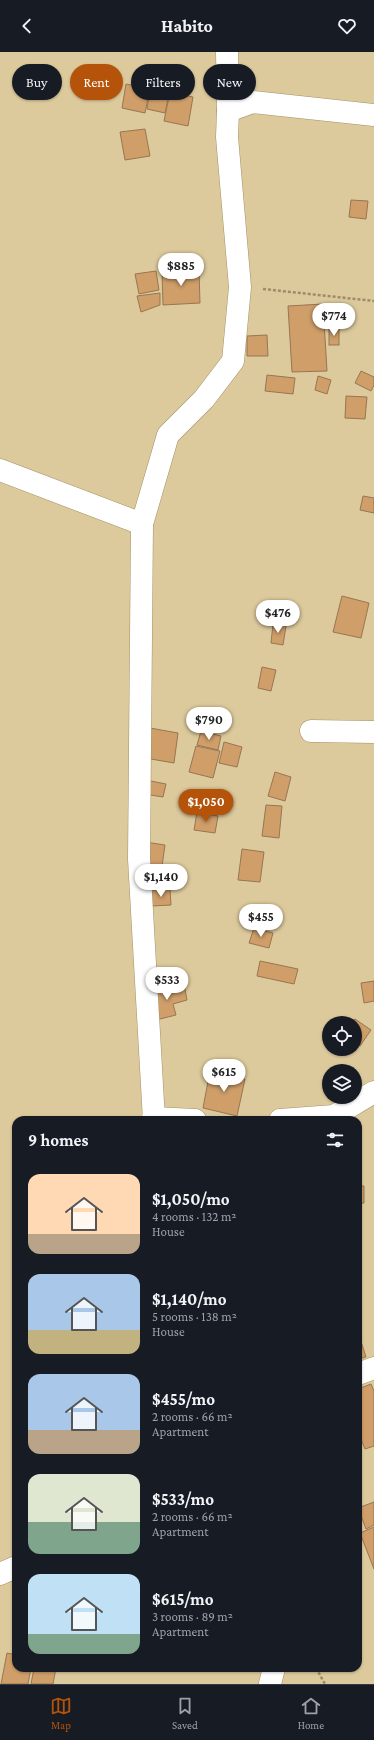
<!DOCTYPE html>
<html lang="en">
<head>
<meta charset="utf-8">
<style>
  body { margin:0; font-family:"Crimson Pro",serif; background:#242831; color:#f1f3f6; height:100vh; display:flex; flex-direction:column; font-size:15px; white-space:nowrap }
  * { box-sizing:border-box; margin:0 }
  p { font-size:13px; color:#9ea1a6 }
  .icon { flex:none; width:22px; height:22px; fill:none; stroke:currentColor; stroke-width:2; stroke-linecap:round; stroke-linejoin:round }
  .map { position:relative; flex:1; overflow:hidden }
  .side { position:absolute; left:12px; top:1064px; width:350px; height:556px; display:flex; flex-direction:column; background:#171b24; border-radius:12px; box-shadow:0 1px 3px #0004 }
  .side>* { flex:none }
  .guide { position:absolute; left:12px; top:12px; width:350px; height:36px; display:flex; gap:8px }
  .buttons { position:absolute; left:322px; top:964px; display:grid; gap:8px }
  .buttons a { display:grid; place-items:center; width:40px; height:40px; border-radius:50%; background:#171b24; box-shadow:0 1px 3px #0004; font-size:20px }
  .price { position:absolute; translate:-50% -34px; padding:0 9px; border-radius:14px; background:#fff; color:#222; font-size:13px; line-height:26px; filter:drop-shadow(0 1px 2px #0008) }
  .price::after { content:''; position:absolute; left:50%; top:24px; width:12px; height:9px; margin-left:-6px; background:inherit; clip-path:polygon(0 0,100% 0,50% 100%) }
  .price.current { background:#b45309; color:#fff }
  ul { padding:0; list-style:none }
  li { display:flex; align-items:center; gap:12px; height:100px; padding:0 16px }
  li span { display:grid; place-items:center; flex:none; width:112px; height:80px; border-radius:12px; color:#555 }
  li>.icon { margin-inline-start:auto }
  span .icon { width:48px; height:48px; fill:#fffc; stroke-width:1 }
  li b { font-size:17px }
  h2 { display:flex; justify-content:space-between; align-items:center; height:48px; padding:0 16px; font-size:17px }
  .pill { padding:0 14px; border-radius:18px; background:#171b24; box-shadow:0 1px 3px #0004; font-size:14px; line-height:36px }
  .pill.current { background:#b45309; color:#fff }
  header { display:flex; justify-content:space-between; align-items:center; height:52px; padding:0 16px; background:#171b24; font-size:18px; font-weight:700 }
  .dock { display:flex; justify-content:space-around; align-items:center; height:56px; border-top:1px solid #363941; background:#171b24; font-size:11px; color:#9ea1a6 }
  .dock a { display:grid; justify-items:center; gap:2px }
  .dock .current { color:#b45309 }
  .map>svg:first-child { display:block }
</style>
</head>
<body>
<header><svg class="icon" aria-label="back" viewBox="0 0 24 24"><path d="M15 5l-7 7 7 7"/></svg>Habito<svg class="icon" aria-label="heart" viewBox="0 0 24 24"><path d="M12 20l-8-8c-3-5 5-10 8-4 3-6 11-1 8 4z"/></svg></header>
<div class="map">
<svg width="374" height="1632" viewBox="0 0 374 1632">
  <rect width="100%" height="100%" fill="#ddca9c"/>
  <g fill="#cf9e69" stroke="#977652">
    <path d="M126 32 150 36 145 61 122 56Z"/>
    <path d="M150 38 169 42 165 61 147 57Z"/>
    <path d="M170 40 193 45 188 74 164 69Z"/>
    <path d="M145 77 150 104 125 108 120 80Z"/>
    <path d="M351 148 368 149 366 167 349 165Z"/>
    <path d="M199 218 200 251 163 253 162 219Z"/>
    <path d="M156 219 159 238 139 242 135 222Z"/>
    <path d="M160 241V253L141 260 137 244Z"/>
    <path d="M323 252 327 319 292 320 288 254Z"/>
    <rect x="329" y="277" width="10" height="16"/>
    <path d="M267 283 268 304H247V284Z"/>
    <path d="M361 319 374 325V333L371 339 355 331Z"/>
    <path d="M267 323 295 326 293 342 265 339Z"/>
    <path d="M318 324 331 328 327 342 315 338Z"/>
    <path d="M346 344 367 345 365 367 345 366Z"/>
    <path d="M363 444 374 446V461L360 458Z"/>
    <path d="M342 544 369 551 361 586 333 580Z"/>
    <path d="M273 572 286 574 283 593 271 591Z"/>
    <path d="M262 615 276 618 271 639 258 636Z"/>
    <path d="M150 676 178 681 174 711 145 706Z"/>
    <path d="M201 679 221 684 218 698 197 693Z"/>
    <path d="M224 690 242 695 237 715 219 711Z"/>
    <path d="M196 694 220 699 213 726 189 720Z"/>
    <path d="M275 720 291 725 285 749 268 744Z"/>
    <path d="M146 728 166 732 163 745 144 742Z"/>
    <path d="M266 753 282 754 279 786 262 784Z"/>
    <path d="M197 760 218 764 215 781 194 778Z"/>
    <path d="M145 790 165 793 162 814 142 811Z"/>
    <path d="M242 797 264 800 260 830 238 828Z"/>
    <path d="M170 837 171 853 152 854 151 838Z"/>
    <path d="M254 876 273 881 269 896 249 891Z"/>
    <path d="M260 909 298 917 294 932 257 924Z"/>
    <path d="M374 929V949L364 951 361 931Z"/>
    <path d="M184 932 187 948 173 952 176 963 156 968 149 941Z"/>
    <path d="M355 967 371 978 360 994 355 990V971H352Z"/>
    <path d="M210 1019 245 1027 237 1064 203 1056Z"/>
    <path d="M358 1134H364V1151L358 1152Z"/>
    <path d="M358 1280 366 1305 358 1307Z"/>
    <path d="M371 1332 374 1339V1394L365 1397 358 1380V1337Z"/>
    <path d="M374 1450V1473L366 1477 358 1456Z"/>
    <path d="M374 1475V1517L360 1481Z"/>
    <path d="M7 1601 16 1603V1616H31L28 1632H1Z"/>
    <path d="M34 1616H56L53 1632H31Z"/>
  </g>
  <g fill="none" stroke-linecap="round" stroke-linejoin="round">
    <defs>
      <g id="street">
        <path d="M227 0 228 59"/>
        <path d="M0 418 142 472"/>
        <path d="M311 679 374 680"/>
        <path d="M153 1066 195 1068"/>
        <path d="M154 1068 139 807 142 472 168 383 204 347 233 309 240 235 227 85 228 59 253 50 374 63"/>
        <path d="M280 1068 334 1064 374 1040"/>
        <path d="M358 1322 374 1316"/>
        <path d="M0 1522 16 1515"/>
        <path d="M270 1632 274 1616"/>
      </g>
    </defs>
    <use href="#street" stroke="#a39165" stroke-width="23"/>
    <g stroke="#9c8d6a" stroke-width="2.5" stroke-dasharray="3 2" stroke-linecap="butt">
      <path d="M263 237 374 249"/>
      <path d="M316 1616 325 1632"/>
    </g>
    <use href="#street" stroke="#fff" stroke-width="22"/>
  </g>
</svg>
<div class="buttons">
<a><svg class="icon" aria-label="locate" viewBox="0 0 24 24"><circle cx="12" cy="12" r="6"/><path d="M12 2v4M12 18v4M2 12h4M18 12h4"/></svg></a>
<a><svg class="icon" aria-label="layers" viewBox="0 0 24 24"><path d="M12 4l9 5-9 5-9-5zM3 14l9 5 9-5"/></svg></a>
</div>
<b class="price" style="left:181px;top:235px">$885</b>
<b class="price" style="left:334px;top:285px">$774</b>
<b class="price" style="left:278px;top:582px">$476</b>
<b class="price" style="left:209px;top:689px">$790</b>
<b class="price current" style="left:206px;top:771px">$1,050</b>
<b class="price" style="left:161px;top:846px">$1,140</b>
<b class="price" style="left:261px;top:886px">$455</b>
<b class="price" style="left:167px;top:949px">$533</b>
<b class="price" style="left:224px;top:1041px">$615</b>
<div class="guide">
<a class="pill">Buy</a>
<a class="pill current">Rent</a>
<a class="pill">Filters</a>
<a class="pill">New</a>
</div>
<section class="side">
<h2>9 homes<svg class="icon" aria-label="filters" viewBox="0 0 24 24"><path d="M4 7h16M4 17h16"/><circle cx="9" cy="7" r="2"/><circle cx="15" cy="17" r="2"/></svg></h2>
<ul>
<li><span style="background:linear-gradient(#ffd9b3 75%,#b9a48a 0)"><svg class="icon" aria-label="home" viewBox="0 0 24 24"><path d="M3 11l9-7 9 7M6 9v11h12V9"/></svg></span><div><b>$1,050/mo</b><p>4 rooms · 132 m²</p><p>House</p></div></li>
<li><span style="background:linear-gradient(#a9c7e8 70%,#c2b280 0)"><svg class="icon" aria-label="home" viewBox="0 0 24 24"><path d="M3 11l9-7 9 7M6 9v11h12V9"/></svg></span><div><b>$1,140/mo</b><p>5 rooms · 138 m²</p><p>House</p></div></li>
<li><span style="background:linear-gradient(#a9c7e8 70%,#b9a48a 0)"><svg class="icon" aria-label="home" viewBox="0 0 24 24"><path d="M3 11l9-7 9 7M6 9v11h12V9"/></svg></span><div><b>$455/mo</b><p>2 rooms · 66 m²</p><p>Apartment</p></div></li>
<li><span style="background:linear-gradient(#dfe7d0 60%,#7fa58c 0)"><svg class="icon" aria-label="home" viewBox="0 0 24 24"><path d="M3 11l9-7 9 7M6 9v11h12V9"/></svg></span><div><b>$533/mo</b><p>2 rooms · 66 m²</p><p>Apartment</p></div></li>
<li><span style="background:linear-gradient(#bfe0f5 75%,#7fa58c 0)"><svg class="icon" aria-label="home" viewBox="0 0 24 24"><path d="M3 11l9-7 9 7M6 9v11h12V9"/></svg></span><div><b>$615/mo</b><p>3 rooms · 89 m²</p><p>Apartment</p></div></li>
</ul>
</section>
</div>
<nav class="dock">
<a class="current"><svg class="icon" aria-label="map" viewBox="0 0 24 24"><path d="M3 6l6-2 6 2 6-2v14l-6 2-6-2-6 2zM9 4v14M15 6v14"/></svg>Map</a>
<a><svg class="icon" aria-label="saved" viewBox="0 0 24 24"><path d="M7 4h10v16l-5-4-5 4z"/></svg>Saved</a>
<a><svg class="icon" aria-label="home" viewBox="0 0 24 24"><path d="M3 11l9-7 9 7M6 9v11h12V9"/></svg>Home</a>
</nav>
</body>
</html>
